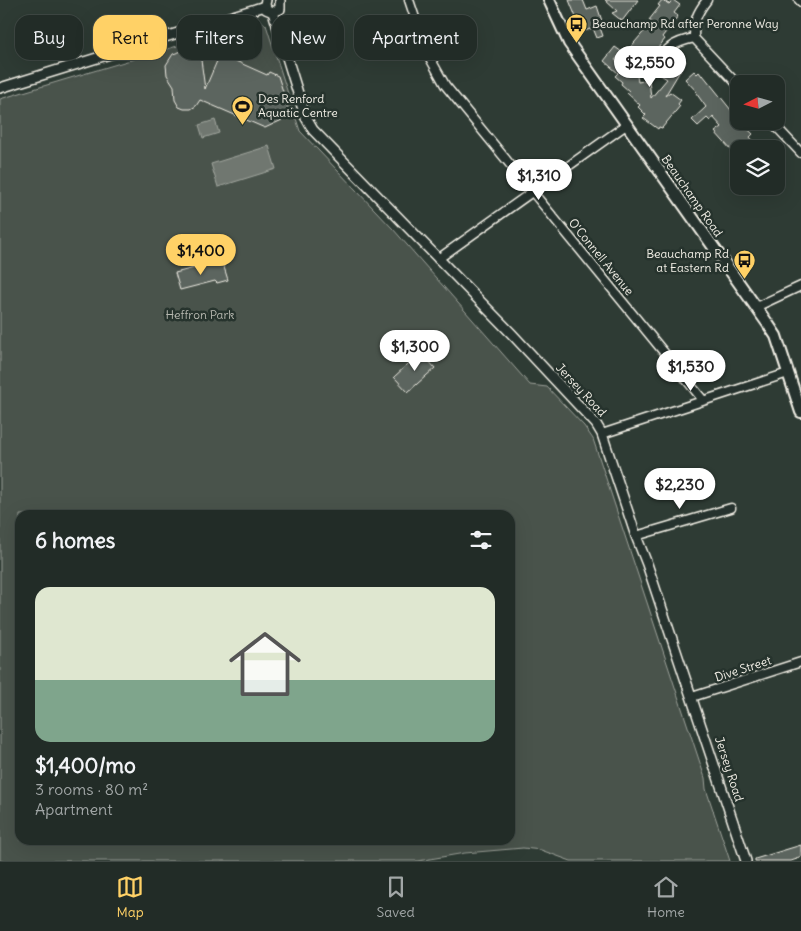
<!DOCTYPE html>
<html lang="en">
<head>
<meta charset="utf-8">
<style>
  body { margin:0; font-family:Delius,sans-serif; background:#2a342f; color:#f1f3f6; height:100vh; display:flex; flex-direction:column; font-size:19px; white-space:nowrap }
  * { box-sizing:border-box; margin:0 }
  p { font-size:16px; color:#a2a7a7 }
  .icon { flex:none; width:28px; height:28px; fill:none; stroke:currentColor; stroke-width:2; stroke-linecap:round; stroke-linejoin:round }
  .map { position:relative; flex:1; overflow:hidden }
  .sheet { position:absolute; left:15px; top:510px; width:500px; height:335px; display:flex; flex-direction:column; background:#222c27; border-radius:15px; box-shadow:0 5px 20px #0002,0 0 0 1px #3f4844 }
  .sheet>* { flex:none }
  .hud { position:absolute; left:15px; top:15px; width:500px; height:45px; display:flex; gap:10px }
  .needle { width:32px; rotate:264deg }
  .controls { position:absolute; left:730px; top:75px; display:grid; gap:10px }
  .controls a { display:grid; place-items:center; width:55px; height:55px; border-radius:10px; background:#222c27; box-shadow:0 5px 20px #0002,0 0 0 1px #3f4844; font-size:25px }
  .price { position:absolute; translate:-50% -42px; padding:0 11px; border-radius:18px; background:#fff; color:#222; font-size:16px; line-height:32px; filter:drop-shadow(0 1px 2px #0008) }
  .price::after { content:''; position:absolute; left:50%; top:30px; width:15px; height:11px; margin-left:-8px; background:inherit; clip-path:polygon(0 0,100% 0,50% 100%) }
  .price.current { background:#ffd166; color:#111 }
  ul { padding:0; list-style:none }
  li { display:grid; align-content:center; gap:10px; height:265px; padding:0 20px }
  li span { display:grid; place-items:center; height:155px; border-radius:15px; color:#555 }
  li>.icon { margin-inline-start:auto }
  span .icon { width:90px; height:90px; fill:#fffc; stroke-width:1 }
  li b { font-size:21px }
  h2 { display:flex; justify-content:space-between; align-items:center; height:60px; padding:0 20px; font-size:21px }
  .tag { padding:0 18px; border-radius:15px; background:#222c27; box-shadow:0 5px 20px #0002,0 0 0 1px #3f4844; font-size:18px; line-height:45px }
  .tag.current { background:#ffd166; color:#111 }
  .dock { display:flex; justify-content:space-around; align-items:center; height:70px; border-top:1px solid #3f4844; background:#222c27; font-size:14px; color:#a2a7a7 }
  .dock a { display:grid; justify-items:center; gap:2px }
  .dock .current { color:#ffd166 }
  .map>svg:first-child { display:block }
</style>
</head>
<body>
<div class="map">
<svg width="801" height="861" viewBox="0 0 801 861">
  <rect width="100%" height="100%" fill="#2e3b34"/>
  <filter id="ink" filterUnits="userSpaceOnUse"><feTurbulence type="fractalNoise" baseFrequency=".02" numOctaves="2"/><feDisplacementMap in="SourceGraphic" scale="10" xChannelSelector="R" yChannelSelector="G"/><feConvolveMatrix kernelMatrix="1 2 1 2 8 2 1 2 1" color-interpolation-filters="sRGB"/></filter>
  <g filter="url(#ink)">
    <path fill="#48524c" stroke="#9ea29a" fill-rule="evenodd" d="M261 21 266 25 300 131 393 229 530 385 547 387 584 426 593 439 705 778 706 789 730 861H571L541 850 523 848 465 853 418 861H0V99ZM20 515H510V840H20Z"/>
    <g fill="#6f7770" stroke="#a4a8a0">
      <path d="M215 120 219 133 203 138 199 125Z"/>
      <path d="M269 146 276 169 218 187 211 164Z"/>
    </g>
    <g fill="#5c655e" stroke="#f4f1e8">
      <path d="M569 0H583L587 10 597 6 602 21 598 22 603 36 597 38 593 28 582 32Z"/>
      <path d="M605 0H638L622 21 612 13 617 11Z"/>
      <path d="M662 0 669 4 673 0 680 5 674 13 678 16 662 37 665 39 650 58 643 52 640 57 629 49 652 22 649 20 660 6 658 5Z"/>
      <path d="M615 47 622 52 615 60 622 66 635 64 638 82 649 80 651 98 667 79 656 72 669 56 673 53 686 61 665 96 670 92 681 100 678 104 680 106 662 128 659 127 658 129 643 118 646 115 638 107 640 105 627 93 629 91 621 84 622 82 615 76 618 73 604 61Z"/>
      <path d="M185 50 194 53 201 60 205 89 220 54 267 75 269 72 278 76 288 107 282 120 265 128 200 100 196 106 191 109H184L179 107 175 100 174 86 167 75 166 65 173 54Z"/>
      <path d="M694 71 697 74 699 72 702 76 703 75 735 115 739 112V121L753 134 750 137 760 149H739V160L731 153 732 151 715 132 722 127 713 117 710 121 707 118 698 126 692 120 706 107 696 93 697 92 685 79Z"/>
      <path d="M213 263V266L223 264 228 280 217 283 215 281 180 290 175 273Z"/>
      <path d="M421 352 435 368 408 392 394 377Z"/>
      <path d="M801 845V856L797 858V859L791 861H755V859Z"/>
    </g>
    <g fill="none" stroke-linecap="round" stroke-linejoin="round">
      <defs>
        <g id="minor">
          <path d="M409 0 426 51 445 85 703 400"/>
          <path d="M799 0 801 2"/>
          <path d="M694 38 739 86"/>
          <path d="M694 38C694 21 696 14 707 0"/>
          <path d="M652 68C666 50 670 43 694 38"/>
          <path d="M771 121 801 153"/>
          <path d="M438 259 626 125"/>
          <path d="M756 307 801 286"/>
          <path d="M602 434 788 373"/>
          <path d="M636 536 731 508"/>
          <path d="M692 697 801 662"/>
        </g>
        <g id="tertiary">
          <path d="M266 0 265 4 266 9 273 12 280 9V0"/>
          <path d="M273 12 305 116 313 130 511 333 596 424 602 434 636 536 647 564 746 861"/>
          <path d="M0 88 265 6"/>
        </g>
        <path id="secondary" d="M549 0 569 43 768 324 776 336 801 412"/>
      </defs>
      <use href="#minor" stroke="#f4f1e8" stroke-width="11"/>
      <use href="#tertiary" stroke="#f4f1e8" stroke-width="12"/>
      <use href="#secondary" stroke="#f4f1e8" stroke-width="14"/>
      <use href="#minor" stroke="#26332d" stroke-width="8"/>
      <use href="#tertiary" stroke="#26332d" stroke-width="9"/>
      <use href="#secondary" stroke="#26332d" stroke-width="10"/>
    </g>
  </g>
  <defs>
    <symbol id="bus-pin" viewBox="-11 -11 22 30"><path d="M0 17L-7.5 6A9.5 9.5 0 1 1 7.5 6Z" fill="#ffd166" stroke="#26332d"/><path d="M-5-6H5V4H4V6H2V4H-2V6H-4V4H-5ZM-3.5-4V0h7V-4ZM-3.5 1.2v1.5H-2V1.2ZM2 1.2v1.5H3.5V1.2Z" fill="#111"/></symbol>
    <symbol id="stadium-pin" viewBox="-11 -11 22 30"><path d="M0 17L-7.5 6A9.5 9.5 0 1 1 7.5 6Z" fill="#ffd166" stroke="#26332d"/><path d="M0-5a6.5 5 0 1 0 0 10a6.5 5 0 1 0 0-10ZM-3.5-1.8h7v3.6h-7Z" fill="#111"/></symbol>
  </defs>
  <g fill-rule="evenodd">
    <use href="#bus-pin" x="564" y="12" width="25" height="34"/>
    <use href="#stadium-pin" x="230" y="94" width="25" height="34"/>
    <use href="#bus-pin" x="732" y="248" width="25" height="34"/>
  </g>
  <g text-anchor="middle" stroke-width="5" stroke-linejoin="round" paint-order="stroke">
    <g font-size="12" fill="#f4f1e8" stroke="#26332d" text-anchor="start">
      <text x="592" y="28">Beauchamp Rd after Peronne Way</text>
      <text x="258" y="103">Des Renford<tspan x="258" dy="14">Aquatic Centre</tspan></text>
      <text x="729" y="258" text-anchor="end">Beauchamp Rd<tspan x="729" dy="14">at Eastern Rd</tspan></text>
    </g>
    <g font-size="12" fill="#f4f1e8" stroke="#26332d">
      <text transform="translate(692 196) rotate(55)" y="4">Beauchamp Road</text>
      <text transform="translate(601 257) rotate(51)" y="4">O'Connell Avenue</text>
      <text transform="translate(581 390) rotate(47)" y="4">Jersey Road</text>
      <text transform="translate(743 669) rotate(-18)" y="4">Dive Street</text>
      <text transform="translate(729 769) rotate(72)" y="4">Jersey Road</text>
    </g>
    <g font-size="12" fill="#b8b9b1" stroke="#26332d">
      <text x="200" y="319">Heffron Park</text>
    </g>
  </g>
</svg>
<div class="controls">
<a><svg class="needle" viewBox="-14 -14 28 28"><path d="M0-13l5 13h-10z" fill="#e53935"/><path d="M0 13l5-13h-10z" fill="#a2a7a7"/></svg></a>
<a><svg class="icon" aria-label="layers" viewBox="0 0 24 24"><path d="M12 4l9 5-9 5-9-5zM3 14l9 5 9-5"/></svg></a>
</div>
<b class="price" style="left:650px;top:88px">$2,550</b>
<b class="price" style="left:539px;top:201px">$1,310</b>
<b class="price current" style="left:201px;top:276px">$1,400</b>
<b class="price" style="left:415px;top:372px">$1,300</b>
<b class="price" style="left:691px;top:392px">$1,530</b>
<b class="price" style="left:680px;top:510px">$2,230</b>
<div class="hud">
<a class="tag">Buy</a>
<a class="tag current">Rent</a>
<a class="tag">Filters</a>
<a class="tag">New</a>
<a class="tag">Apartment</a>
</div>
<section class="sheet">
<h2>6 homes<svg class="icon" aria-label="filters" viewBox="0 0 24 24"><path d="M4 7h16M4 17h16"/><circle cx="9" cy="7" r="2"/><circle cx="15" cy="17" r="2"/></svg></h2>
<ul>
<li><span style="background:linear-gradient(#dfe7d0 60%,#7fa58c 0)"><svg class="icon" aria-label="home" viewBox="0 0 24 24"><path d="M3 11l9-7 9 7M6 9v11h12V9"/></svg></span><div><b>$1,400/mo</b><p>3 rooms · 80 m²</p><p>Apartment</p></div></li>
</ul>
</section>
</div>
<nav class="dock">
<a class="current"><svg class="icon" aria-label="map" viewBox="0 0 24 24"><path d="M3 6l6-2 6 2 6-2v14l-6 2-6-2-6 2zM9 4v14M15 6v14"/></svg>Map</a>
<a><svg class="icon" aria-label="saved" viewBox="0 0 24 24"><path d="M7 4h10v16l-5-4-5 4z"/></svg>Saved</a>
<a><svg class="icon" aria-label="home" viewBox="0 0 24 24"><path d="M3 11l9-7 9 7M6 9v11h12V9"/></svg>Home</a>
</nav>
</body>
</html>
